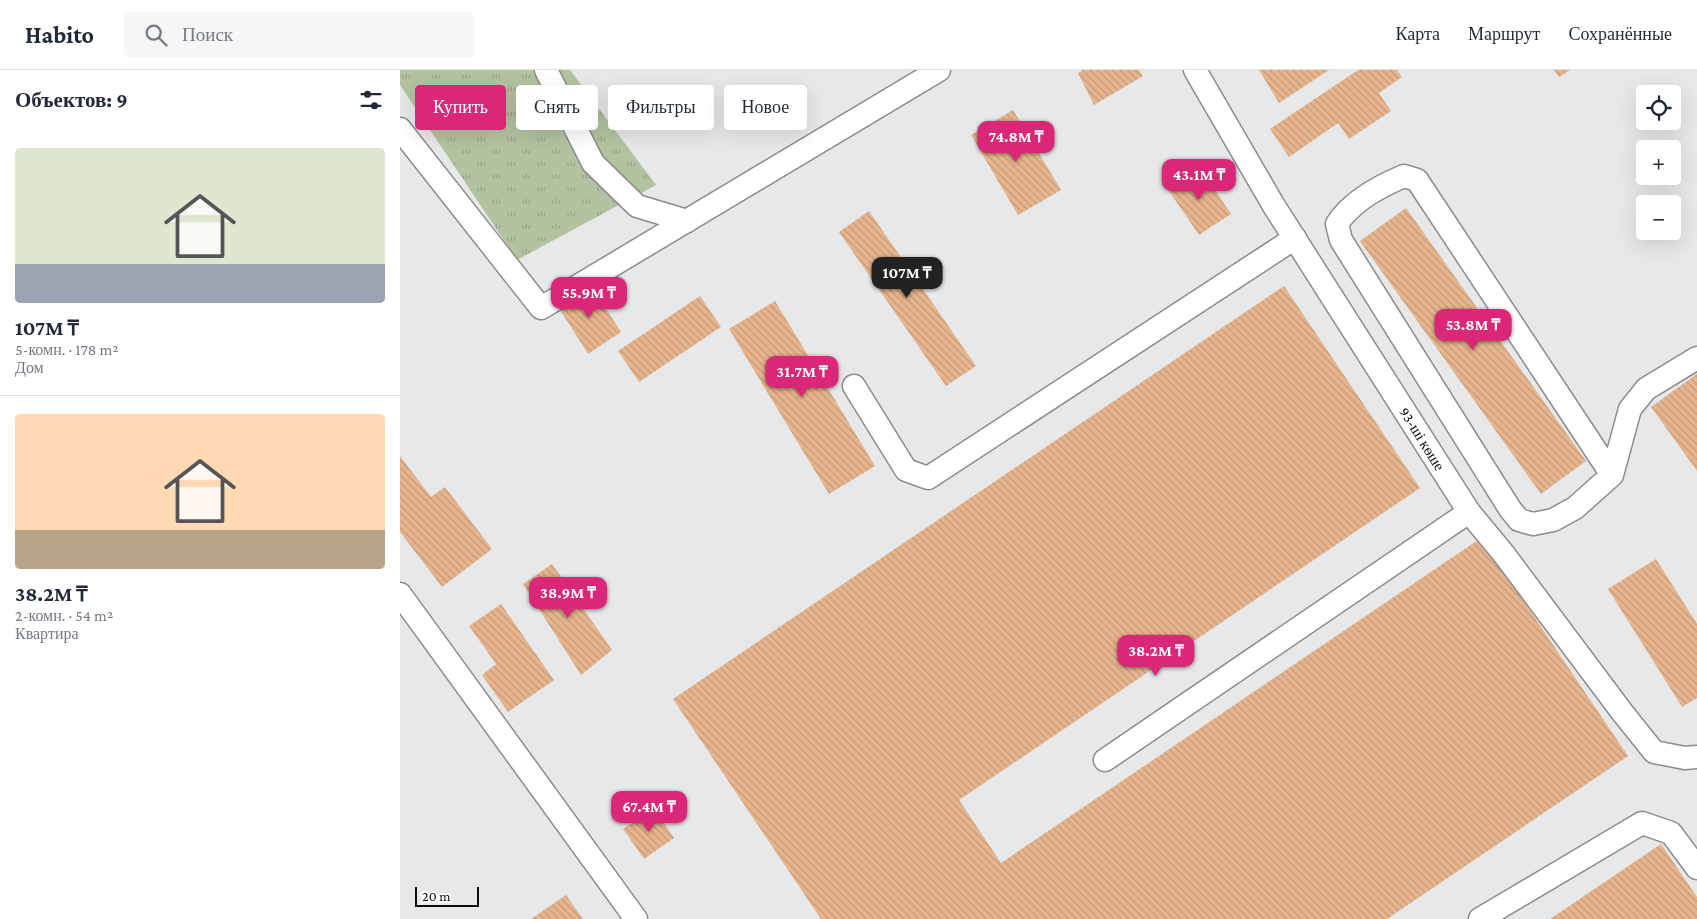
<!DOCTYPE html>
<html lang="ru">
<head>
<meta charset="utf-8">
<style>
  body { margin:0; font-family:"Crimson Pro",serif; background:#f6f6f7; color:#1f2937; height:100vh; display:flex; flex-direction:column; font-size:19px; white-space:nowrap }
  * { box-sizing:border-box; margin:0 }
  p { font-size:16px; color:#747a83 }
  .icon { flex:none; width:28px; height:28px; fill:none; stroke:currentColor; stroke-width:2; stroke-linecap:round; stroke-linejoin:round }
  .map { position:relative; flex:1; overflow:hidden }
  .details { display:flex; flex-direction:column; background:#fff; width:400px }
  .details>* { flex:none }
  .banner { position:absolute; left:15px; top:15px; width:475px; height:45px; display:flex; gap:10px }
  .buttons { position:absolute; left:1236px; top:15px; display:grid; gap:10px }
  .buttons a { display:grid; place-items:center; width:45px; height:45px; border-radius:5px; background:#fff; box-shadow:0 5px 20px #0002; font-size:25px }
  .scale { position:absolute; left:15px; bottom:12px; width:64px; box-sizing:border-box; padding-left:5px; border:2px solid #0d0d0e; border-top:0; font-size:14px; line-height:18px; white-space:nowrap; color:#0d0d0e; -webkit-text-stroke:4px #fff; paint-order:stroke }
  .price { position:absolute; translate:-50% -42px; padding:0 11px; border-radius:10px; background:#db2777; color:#fff; font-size:16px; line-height:32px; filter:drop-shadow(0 1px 2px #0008) }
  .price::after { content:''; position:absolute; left:50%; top:30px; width:15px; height:11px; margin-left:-8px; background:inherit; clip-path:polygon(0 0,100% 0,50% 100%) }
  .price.selected { background:#222; color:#fff }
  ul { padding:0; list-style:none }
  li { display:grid; align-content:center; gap:10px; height:265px; padding:0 15px }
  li+li { border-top:1px solid #e0e1e3 }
  li span { display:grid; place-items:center; height:155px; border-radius:5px; color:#555 }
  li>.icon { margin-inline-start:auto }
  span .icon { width:90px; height:90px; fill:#fffc; stroke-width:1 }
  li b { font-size:21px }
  h2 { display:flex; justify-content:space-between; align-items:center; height:60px; padding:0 15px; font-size:21px }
  .chip { padding:0 18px; border-radius:5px; background:#fff; box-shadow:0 5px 20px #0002; font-size:18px; line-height:45px }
  .chip.selected { background:#db2777; color:#fff }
  header { display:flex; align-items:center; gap:30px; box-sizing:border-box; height:70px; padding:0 25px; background:#fff; border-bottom:1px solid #e0e1e3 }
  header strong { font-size:24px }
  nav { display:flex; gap:28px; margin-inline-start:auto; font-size:18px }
  .search { width:350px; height:45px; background:#f6f6f7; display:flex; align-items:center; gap:12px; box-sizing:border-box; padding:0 18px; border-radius:5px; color:#747a83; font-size:19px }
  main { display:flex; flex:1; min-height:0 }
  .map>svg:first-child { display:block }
</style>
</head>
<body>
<header>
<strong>Habito</strong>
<div class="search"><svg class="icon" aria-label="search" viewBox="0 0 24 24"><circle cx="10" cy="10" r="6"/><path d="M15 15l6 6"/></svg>Поиск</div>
<nav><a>Карта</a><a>Маршрут</a><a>Сохранённые</a></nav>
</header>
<main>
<section class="details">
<h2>Объектов: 9<svg class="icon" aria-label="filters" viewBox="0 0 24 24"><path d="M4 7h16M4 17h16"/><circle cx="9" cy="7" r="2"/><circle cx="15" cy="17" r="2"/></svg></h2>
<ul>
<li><span style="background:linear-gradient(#dfe7d0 75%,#9aa5b1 0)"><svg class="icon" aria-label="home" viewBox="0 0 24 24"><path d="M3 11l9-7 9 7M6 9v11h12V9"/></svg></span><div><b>107M ₸</b><p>5-комн. · 178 m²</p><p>Дом</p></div></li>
<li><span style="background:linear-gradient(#ffd9b3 75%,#b9a48a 0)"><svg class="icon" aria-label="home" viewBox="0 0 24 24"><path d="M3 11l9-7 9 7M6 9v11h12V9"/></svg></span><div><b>38.2M ₸</b><p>2-комн. · 54 m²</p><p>Квартира</p></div></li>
</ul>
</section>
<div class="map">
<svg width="1297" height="849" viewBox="0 0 1297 849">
  <defs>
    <pattern id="grass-tufts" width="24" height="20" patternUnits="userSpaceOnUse" patternTransform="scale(1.25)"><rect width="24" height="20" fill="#b3c3a0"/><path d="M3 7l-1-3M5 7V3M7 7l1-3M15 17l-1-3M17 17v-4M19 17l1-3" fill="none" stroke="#99a689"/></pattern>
    <pattern id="building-back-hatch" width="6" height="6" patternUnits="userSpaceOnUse" patternTransform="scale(1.25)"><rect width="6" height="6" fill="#e6b58d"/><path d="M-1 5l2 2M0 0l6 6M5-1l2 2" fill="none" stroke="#c49a78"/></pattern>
  </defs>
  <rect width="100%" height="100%" fill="#e7e8ea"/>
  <path fill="url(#grass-tufts)" d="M0 0H170L256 115 117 190 0 15Z"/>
  <g fill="url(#building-back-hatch)">
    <path d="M683 0H739L743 6 694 35 678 3Z"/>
    <path d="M859 0H929L879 33Z"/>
    <path d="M958 0H997L1002 7 979 23 991 41 949 69 938 53 889 87 870 59Z"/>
    <path d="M1154 0H1170L1159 7Z"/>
    <path d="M613 40 661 120 618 145 571 65Z"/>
    <path d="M799 96 831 144 799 165 767 118Z"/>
    <path d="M1006 138 1186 391 1141 424 960 171Z"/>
    <path d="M469 141 576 296 546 316 439 162Z"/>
    <path d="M190 214 221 262 188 284 157 235Z"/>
    <path d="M884 216 1020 418 559 730 601 793 1081 468 1228 686 987 849H421L273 629Z"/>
    <path d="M300 226 321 257 239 312 218 281Z"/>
    <path d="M375 231 475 396 429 424 329 259Z"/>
    <path d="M1297 304V401L1251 337Z"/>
    <path d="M0 386 31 427 45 417 92 479 42 517 0 462Z"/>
    <path d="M1256 489 1297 554V628L1282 637 1208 519Z"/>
    <path d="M152 494 212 580 181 605 123 514Z"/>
    <path d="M101 534 154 610 108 642 82 605 96 594 69 556Z"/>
    <path d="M254 738 274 768 244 789 223 759Z"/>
    <path d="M1261 774 1297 827V849H1150Z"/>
    <path d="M166 825 183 849H131Z"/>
  </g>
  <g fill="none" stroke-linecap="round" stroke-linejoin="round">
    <defs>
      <g id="minor">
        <path d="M146 0 193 93 237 136 287 151"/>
        <path d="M795 0 874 136 1069 442 1103 483 1222 642 1254 682 1285 688 1297 687"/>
        <path d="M0 59 141 238 539 0"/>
        <path d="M454 316 506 400 528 408 895 168"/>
        <path d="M1212 405 1017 110 1004 106C980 116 951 132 937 154L941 170 1110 439 1119 450 1133 454 1153 450 1175 438 1212 405 1230 339 1246 319 1297 288"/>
        <path d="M0 524 236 849"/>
        <path d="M705 690 1069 442"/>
        <path d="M1080 849 1242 753 1271 763 1297 798"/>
      </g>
    </defs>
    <use href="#minor" stroke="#8b8c8e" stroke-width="25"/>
    <use href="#minor" stroke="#fff" stroke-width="22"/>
  </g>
  <g text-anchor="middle" stroke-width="4" stroke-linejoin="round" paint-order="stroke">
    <g font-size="15" fill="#0d0d0e" stroke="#fff">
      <text transform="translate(1022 369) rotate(58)" y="5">93-ші көше</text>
    </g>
  </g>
</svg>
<div class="buttons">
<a><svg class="icon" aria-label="locate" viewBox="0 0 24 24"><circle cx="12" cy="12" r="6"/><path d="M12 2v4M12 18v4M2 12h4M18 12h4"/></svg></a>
<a>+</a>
<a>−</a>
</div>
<div class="scale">20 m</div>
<b class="price" style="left:616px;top:93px">74.8M ₸</b>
<b class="price" style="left:799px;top:131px">43.1M ₸</b>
<b class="price selected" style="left:507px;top:229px">107M ₸</b>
<b class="price" style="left:189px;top:249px">55.9M ₸</b>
<b class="price" style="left:1073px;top:281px">53.8M ₸</b>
<b class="price" style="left:402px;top:328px">31.7M ₸</b>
<b class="price" style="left:168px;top:549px">38.9M ₸</b>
<b class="price" style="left:756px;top:607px">38.2M ₸</b>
<b class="price" style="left:249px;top:763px">67.4M ₸</b>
<div class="banner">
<a class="chip selected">Купить</a>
<a class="chip">Снять</a>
<a class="chip">Фильтры</a>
<a class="chip">Новое</a>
</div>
</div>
</main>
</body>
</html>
